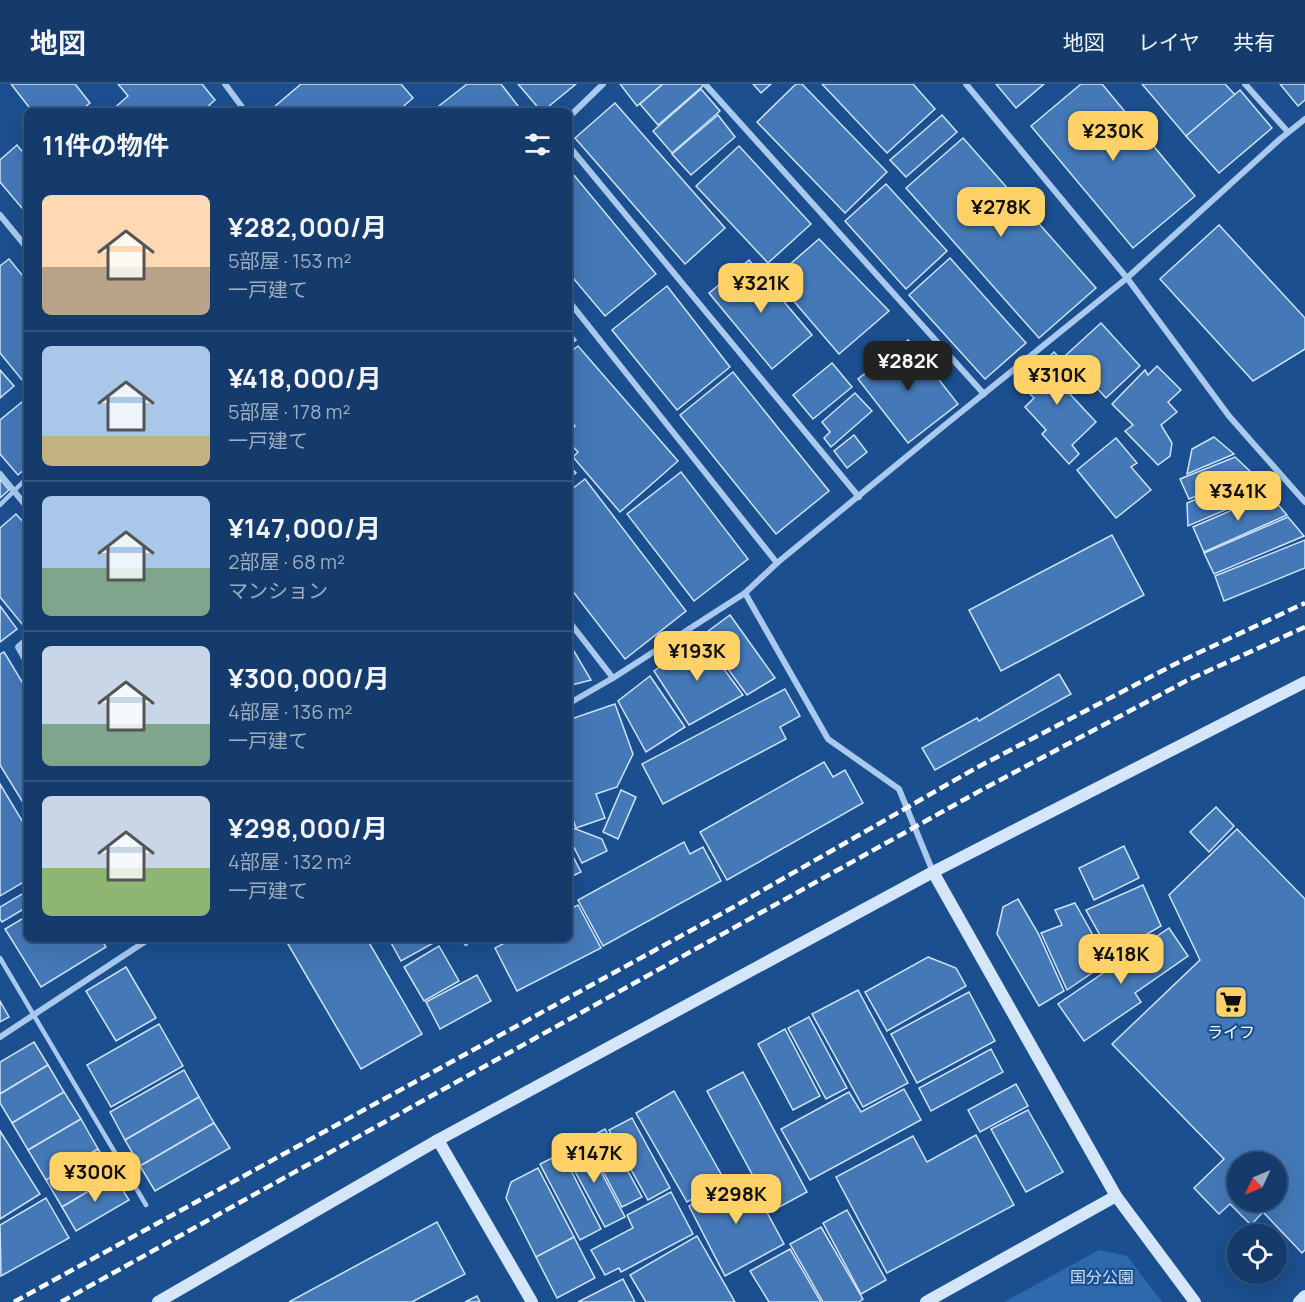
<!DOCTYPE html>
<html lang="ja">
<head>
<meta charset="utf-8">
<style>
  body { margin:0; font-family:Manrope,"Noto Sans JP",sans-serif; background:#1d4271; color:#f1f3f6; height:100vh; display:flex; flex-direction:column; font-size:22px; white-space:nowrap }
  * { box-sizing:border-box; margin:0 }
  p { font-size:20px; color:#9dadc1 }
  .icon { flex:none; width:33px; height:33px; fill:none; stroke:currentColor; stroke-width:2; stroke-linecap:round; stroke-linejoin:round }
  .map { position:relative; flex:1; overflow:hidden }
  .drawer { position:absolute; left:24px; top:24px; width:548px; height:834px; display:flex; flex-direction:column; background:#143b6b; border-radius:9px; box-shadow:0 6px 24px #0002,0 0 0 2px #33557e }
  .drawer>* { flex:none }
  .needle { width:39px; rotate:226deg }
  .controls { position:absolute; left:1227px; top:1068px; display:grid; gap:12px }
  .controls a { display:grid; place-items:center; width:60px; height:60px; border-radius:50%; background:#143b6b; box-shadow:0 6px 24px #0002,0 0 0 2px #33557e; font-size:30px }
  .price { position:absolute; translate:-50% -51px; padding:0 14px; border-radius:12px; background:#ffd166; color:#111; font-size:20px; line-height:39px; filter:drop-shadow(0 2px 3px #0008) }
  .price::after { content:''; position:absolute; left:50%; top:36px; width:18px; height:14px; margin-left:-9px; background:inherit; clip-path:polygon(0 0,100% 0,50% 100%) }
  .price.current { background:#222; color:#fff }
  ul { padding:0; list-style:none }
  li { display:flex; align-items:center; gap:18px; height:150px; padding:0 18px }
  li+li { border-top:2px solid #33557e }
  li span { display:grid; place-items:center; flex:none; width:168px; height:120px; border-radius:9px; color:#555 }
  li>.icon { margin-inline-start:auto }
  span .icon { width:72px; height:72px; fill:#fffc; stroke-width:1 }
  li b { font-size:26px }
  h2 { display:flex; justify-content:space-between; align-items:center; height:72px; padding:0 18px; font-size:26px }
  header { display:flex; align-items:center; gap:36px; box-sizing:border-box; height:84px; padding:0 30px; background:#143b6b; border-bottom:2px solid #33557e }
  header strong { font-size:28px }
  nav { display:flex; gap:33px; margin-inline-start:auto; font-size:21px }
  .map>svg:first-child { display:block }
</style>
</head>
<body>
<header>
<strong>地図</strong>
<nav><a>地図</a><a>レイヤ</a><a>共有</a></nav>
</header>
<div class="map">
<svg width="1305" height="1218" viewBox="0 0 1305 1218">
  <rect width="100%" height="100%" fill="#1b4f8f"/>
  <path fill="#2e69ad" d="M1099 1166 1127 1172 1162 1218H1004Z"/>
  <g fill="#4478b7" stroke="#cfe3fa" stroke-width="1.5" fill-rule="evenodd">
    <path d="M11 0H75L90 19 84 24 86 27H32Z"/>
    <path d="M118 0H202L215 16 203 27H111L128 12Z"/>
    <path d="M301 0H401L413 14 398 27H278L274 23Z"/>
    <path d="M467 0H501L522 27H437L435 25Z"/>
    <path d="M518 0H576L543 27H541Z"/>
    <path d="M620 0H663L637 22Z"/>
    <path d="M663 0H702L703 2 658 41 640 20Z"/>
    <path d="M753 0H771L761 9Z"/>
    <path d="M796 0H802L887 88 845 129 757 38Z"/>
    <path d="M822 0H913L935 25 887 69Z"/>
    <path d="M996 0H1044L1016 24Z"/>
    <path d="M1081 0H1102L1195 112 1133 164 1031 42Z"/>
    <path d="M1142 0H1225L1235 11 1186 52Z"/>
    <path d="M1280 0H1305V16L1298 22Z"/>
    <path d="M701 5 720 27 672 69 653 47Z"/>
    <path d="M1240 6 1272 44 1219 89 1186 52Z"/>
    <path d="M615 19 725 144 685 180 575 54Z"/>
    <path d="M718 31 735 53 691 91 672 70Z"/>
    <path d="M942 31 957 48 906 93 890 76Z"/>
    <path d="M963 54 1096 204 1039 254 906 104Z"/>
    <path d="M17 61 27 73V130L0 98V76Z"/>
    <path d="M739 62 811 140 768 179 696 102Z"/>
    <path d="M568 84 656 190 605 232 568 188Z"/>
    <path d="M886 100 947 167 906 205 845 137Z"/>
    <path d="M1219 141 1305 234V265L1253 297 1160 195Z"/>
    <path d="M819 155 889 227 839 270 774 194Z"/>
    <path d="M950 174 1026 259 985 295 909 211Z"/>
    <path d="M9 175 27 197V302L0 269V182Z"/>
    <path d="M749 176 812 251 772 285 709 209Z"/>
    <path d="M667 202 730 283 677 326 612 246Z"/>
    <path d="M1101 239 1140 282 1106 314 1066 271Z"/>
    <path d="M568 246 576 256 568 262Z"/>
    <path d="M908 256 958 320 908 359 858 295Z"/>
    <path d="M578 262 678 377 620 428 573 373 578 368 568 358V348L575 342 568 335V270Z"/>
    <path d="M1054 268 1080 296 1068 308 1096 338 1072 361 1079 370 1069 380 1042 350 1046 346 1025 323 1034 314 1020 300Z"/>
    <path d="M832 279 852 303 813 335 793 311Z"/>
    <path d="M1157 282 1181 306 1168 318 1177 328 1161 341 1172 359 1170 372 1158 381 1125 347 1133 341 1112 320 1145 286 1148 291Z"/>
    <path d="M0 286 14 302 0 314Z"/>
    <path d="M733 288 829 407 776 450 680 331Z"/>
    <path d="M855 309 872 327 831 363 824 354 830 348 822 338Z"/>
    <path d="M22 318 27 323V383L18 391 0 370V336Z"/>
    <path d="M854 351 867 368 847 384 834 367Z"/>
    <path d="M1214 353 1234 370 1187 390 1192 365Z"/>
    <path d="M1116 354 1137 379 1131 383 1151 406 1116 434 1077 386Z"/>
    <path d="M1235 373 1252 389 1189 415 1180 395Z"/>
    <path d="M568 380 576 389 568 395Z"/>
    <path d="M681 388 748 475 694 517 627 430Z"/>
    <path d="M1252 392 1269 407 1188 442 1187 419Z"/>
    <path d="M0 395 9 406 0 414Z"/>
    <path d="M585 395 686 527 625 575 568 501V408Z"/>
    <path d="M1269 410 1287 431 1204 468 1193 443Z"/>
    <path d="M16 430 27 442V536L22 540 0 513V444Z"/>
    <path d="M1288 433 1304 452 1214 490 1204 469Z"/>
    <path d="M1112 451 1144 511 1001 587 969 526Z"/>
    <path d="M1305 456V484L1224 517 1215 492Z"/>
    <path d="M0 522 17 545 0 558Z"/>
    <path d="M730 531 775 594 747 611 703 551Z"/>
    <path d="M701 554 743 611 689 641 654 587Z"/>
    <path d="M568 557 591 596 568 602Z"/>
    <path d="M4 568 27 606V725L0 681V570Z"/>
    <path d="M1059 590 1071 610 935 686 922 664 977 634 979 637Z"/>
    <path d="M650 592 685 643 646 668 618 617Z"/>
    <path d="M785 605 800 632 780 643 786 655 663 720 642 680Z"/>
    <path d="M615 620 633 670 617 703 596 710 605 734 576 744 568 722V636Z"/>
    <path d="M824 678 833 693 845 686 863 719 727 796 700 748Z"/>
    <path d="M0 700 27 745V796L0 812Z"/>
    <path d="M621 706 636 713 618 755 603 748Z"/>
    <path d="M1216 723 1234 742 1209 768 1190 748Z"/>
    <path d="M568 742 602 755 607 767 582 779 568 752Z"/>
    <path d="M1237 745 1305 815V1166L1302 1169 1263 1128 1251 1141 1230 1120 1219 1130 1194 1104 1224 1075 1112 960 1200 876 1169 811ZM1238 1078H1276V1118H1238Z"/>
    <path d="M684 758 690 770 703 763 721 797 603 862 578 816Z"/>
    <path d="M1124 762 1139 794 1094 816 1079 784Z"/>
    <path d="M568 763 581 788 568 794Z"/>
    <path d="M1143 801 1161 842 1111 871 1086 826Z"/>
    <path d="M27 807V823L2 838 0 835V823Z"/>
    <path d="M1018 815 1038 849 1064 907 1039 922 997 850 1003 823Z"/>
    <path d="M1075 819 1108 878 1067 906 1041 849 1062 841 1055 826Z"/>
    <path d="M578 821 601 864 517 907 495 864 512 855H568V826Z"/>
    <path d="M27 832V855H101L106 863 41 903 5 845Z"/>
    <path d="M1169 844 1188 872 1135 909 1141 918 1084 957 1058 920Z"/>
    <path d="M285 855H367L422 950 361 985Z"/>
    <path d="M389 855H436L437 857 401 877Z"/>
    <path d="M439 862 459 897 424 917 404 883Z"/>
    <path d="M928 873 956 884 966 902 887 947 865 908Z"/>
    <path d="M126 883 156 934 116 957 86 907Z"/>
    <path d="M477 891 491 917 440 945 426 918Z"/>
    <path d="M858 906 908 999 863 1023 812 930Z"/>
    <path d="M969 908 995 957 917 999 891 950Z"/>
    <path d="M0 917 9 933 0 938Z"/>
    <path d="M809 933 847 1004 826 1015 788 944Z"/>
    <path d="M159 940 183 982 111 1023 87 981Z"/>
    <path d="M785 945 820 1012 793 1026 758 960Z"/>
    <path d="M34 958 48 981 0 1010V978Z"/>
    <path d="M991 965 1003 988 931 1027 919 1004Z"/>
    <path d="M48 981 64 1008 12 1039 0 1019V1010Z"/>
    <path d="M184 986 199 1013 125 1056 110 1028Z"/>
    <path d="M743 988 807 1108 772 1127 707 1007Z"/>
    <path d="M1016 1000 1028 1022 980 1048 968 1026Z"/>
    <path d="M904 1005 921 1036 810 1096 781 1045 849 1008 861 1028Z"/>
    <path d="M674 1007 725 1097 687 1118 636 1029Z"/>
    <path d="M64 1008 81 1035 28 1066 12 1039Z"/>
    <path d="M199 1013 214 1039 140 1082 125 1056Z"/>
    <path d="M1028 1026 1063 1088 1026 1108 991 1045Z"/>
    <path d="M632 1034 670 1104 648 1116 609 1046Z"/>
    <path d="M81 1035 98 1065 46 1096 28 1066Z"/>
    <path d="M214 1039 230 1064 155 1107 140 1082Z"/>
    <path d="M605 1045 642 1113 622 1123 586 1055Z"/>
    <path d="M0 1047 40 1110 0 1135Z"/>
    <path d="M976 1051 1014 1121 887 1189 836 1093 913 1052 927 1078Z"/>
    <path d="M584 1056 625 1133 605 1143 564 1067Z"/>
    <path d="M98 1065 114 1092 62 1123 46 1096Z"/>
    <path d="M562 1069 601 1145 580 1156 540 1080Z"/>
    <path d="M538 1084 574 1153 536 1173 506 1114 511 1098Z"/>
    <path d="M747 1091 784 1160 725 1192 689 1122Z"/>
    <path d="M114 1092 129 1116 76 1147 62 1123Z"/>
    <path d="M671 1108 693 1150 621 1188 619 1184 605 1191 591 1166 633 1144 627 1131Z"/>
    <path d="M46 1114 69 1154 1 1192 0 1141Z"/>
    <path d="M847 1126 886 1196 861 1210 823 1139Z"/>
    <path d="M437 1138 465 1190 412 1218H289Z"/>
    <path d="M821 1143 863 1215 859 1218H823L790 1160Z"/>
    <path d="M697 1152 735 1218H646L630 1191Z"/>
    <path d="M574 1153 595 1194 557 1214 536 1173Z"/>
    <path d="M790 1165 821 1218H769L750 1187Z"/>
    <path d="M623 1195 635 1218H578Z"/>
    <path d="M477 1212 480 1218H465Z"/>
  </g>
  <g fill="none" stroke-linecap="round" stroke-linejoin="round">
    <g stroke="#a9c9ee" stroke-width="4.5">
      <path d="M0 421 27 394"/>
      <path d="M464 855 466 860"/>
      <path d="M0 874 146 1121"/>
    </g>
    <g stroke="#a9c9ee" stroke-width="6">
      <path d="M225 0 245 27"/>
      <path d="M705 0 984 310"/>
      <path d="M966 0 1127 194 1229 332 1305 418"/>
      <path d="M1245 0 1288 48"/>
      <path d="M568 34 603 0"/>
      <path d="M568 61 859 413"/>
      <path d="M0 131 27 164"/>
      <path d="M568 216 777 479"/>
      <path d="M0 390 27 423"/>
      <path d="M745 509 828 655 899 705 933 788"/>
      <path d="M568 536 613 594"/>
      <path d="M27 555 18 563 27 579"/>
      <path d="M568 620 613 594 745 509 777 479 945 341 1127 194 1280 55 1305 35"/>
      <path d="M0 953 149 855"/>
    </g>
    <g stroke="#d6e6fa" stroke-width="12">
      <path d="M933 788 1116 1112 1195 1218"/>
      <path d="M438 1056 532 1218"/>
      <path d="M158 1218 438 1056 933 788 1305 598"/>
      <path d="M926 1218 1116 1112"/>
      <path d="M1299 1218 1305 1212"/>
    </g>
    <g stroke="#fff" stroke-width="4.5" stroke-dasharray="10 4.5" stroke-linecap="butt">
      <path d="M14 1218 730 825 976 684 1181 577 1305 519"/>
      <path d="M61 1218 985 704 1188 596 1305 543"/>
    </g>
  </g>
  <defs>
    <symbol id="supermarket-square" viewBox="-11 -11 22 22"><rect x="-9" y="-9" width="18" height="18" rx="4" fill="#ffd166" stroke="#1b4f8f"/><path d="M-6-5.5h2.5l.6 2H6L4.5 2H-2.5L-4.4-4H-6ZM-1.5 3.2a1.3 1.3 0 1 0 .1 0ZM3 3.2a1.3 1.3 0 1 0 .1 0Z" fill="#111"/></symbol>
  </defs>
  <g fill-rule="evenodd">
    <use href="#supermarket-square" x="1212" y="899" width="38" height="38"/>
  </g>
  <g text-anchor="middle" stroke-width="4.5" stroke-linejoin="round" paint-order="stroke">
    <g font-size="16" fill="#fff" stroke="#1b4f8f">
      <text x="1231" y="954">ライフ</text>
    </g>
    <g font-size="16" fill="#cfe3fa" stroke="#1b4f8f">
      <text x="1102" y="1199">国分公園</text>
    </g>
  </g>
</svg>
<div class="controls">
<a><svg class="needle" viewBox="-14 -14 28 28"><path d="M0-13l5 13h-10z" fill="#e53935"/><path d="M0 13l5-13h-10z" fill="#9dadc1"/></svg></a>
<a><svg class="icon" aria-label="locate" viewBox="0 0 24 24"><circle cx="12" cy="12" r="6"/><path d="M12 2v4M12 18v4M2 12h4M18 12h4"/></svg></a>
</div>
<b class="price" style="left:1113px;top:78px">¥230K</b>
<b class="price" style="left:1001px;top:154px">¥278K</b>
<b class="price" style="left:761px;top:230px">¥321K</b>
<b class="price current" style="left:908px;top:308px">¥282K</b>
<b class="price" style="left:1057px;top:322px">¥310K</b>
<b class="price" style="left:1238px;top:438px">¥341K</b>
<b class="price" style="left:697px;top:598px">¥193K</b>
<b class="price" style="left:1121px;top:901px">¥418K</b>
<b class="price" style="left:594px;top:1100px">¥147K</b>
<b class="price" style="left:95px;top:1119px">¥300K</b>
<b class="price" style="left:736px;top:1141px">¥298K</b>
<section class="drawer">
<h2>11件の物件<svg class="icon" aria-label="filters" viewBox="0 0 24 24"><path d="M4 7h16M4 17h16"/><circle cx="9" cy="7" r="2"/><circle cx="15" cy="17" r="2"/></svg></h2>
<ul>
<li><span style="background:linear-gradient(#ffd9b3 60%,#b9a48a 0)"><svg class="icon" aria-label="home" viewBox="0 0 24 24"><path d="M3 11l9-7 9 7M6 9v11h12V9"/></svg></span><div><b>¥282,000/月</b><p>5部屋 · 153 m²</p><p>一戸建て</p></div></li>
<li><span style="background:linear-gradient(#a9c7e8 75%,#c2b280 0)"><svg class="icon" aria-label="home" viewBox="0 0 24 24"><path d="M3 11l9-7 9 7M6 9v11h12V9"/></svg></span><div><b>¥418,000/月</b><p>5部屋 · 178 m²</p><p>一戸建て</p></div></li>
<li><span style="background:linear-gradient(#a9c7e8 60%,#7fa58c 0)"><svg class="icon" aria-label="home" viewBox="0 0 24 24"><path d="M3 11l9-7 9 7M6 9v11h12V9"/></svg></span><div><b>¥147,000/月</b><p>2部屋 · 68 m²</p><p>マンション</p></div></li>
<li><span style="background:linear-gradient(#c9d6e8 65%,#7fa58c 0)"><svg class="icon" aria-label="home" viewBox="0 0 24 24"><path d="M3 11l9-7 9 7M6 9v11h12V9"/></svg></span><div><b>¥300,000/月</b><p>4部屋 · 136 m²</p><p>一戸建て</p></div></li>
<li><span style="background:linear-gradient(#c9d6e8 60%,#8fb573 0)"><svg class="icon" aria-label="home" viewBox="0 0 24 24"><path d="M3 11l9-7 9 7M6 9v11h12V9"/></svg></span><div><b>¥298,000/月</b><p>4部屋 · 132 m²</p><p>一戸建て</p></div></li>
</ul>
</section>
</div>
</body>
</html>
